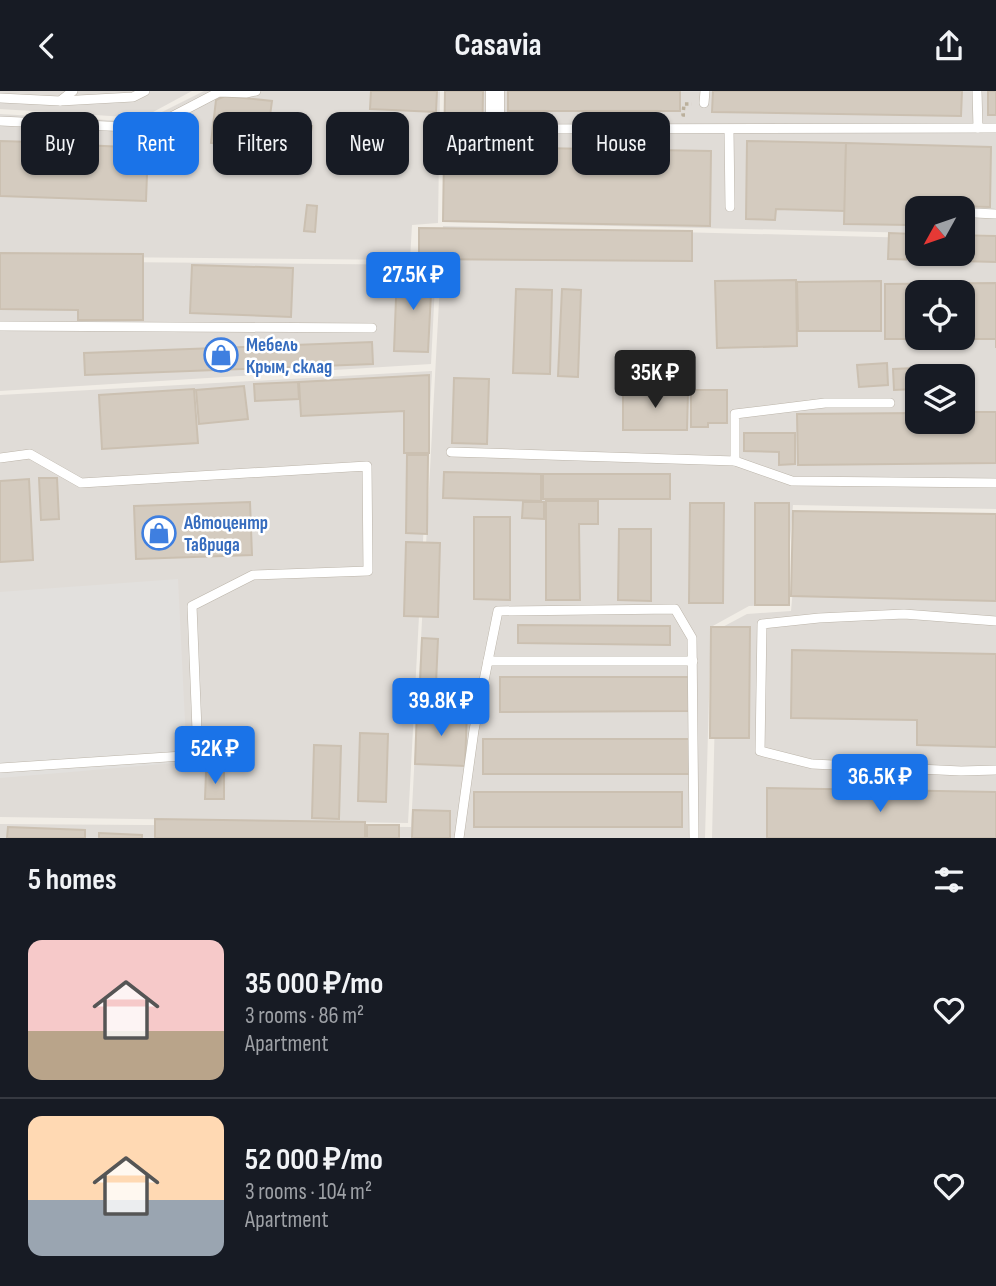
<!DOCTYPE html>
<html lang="en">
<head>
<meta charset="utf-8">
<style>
  body { margin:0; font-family:"Sofia Sans Condensed",sans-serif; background:#20242c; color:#f1f3f6; height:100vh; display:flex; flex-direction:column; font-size:26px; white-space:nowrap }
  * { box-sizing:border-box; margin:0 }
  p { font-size:23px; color:#9ea1a6 }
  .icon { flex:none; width:38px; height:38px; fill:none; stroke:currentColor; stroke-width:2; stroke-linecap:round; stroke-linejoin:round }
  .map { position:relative; height:747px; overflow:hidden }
  .sheet { display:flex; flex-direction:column; background:#171b24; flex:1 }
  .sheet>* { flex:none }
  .guide { position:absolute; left:21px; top:21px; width:956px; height:63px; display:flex; gap:14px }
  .needle { width:46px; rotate:230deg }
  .fabs { position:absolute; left:905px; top:105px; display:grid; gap:14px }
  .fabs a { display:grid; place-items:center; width:70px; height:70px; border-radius:14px; background:#171b24; box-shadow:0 2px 5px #0004; font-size:35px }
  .price { position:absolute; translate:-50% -60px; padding:0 16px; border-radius:7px; background:#1a73e8; color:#fff; font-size:23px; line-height:46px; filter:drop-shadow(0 2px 4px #0008) }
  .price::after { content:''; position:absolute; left:50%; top:42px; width:21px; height:16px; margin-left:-10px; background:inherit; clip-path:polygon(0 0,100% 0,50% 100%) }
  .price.selected { background:#222; color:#fff }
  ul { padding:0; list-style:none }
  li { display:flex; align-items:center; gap:21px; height:175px; padding:0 28px }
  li+li { border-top:2px solid #363941 }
  li span { display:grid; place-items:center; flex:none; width:196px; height:140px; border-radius:14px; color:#555 }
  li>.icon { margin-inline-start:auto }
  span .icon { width:84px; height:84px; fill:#fffc; stroke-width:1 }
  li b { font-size:30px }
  h2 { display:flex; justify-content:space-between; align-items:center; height:84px; padding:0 28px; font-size:30px }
  .chip { padding:0 24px; border-radius:14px; background:#171b24; box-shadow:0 2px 5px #0004; font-size:24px; line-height:63px }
  .chip.selected { background:#1a73e8; color:#fff }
  header { display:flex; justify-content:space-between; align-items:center; height:91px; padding:0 28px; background:#171b24; font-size:32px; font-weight:700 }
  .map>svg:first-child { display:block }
</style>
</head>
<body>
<header><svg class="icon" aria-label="back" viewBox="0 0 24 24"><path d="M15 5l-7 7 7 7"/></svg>Casavia<svg class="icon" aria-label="share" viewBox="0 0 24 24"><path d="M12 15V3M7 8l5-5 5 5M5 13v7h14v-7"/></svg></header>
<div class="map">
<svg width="996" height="747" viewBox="0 0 996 747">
  <rect width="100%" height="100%" fill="#f1ede6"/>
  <g fill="#e0dcd7" fill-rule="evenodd">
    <path d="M0 0H192L142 27 0 18Z"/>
    <path d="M204 0H440L438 132 412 134 410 169 0 165V23L142 31Z"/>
    <path d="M449 0H996V144L963 143 962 117H917V142L448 131Z"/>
    <path d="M443 135 917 147V163H962L996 149V418L793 414 785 514 749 515 711 536 705 747H0V733L411 736ZM917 201H962V247H917ZM917 285H962V331H917Z"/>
    <path d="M0 170 436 174 431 273 0 300Z"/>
    <path d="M432 280 408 732 0 726V304Z"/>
    <path d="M800 420 996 423V747H712L717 539 747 523 791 520Z"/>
  </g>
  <path fill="#e2e0dd" d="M178 488 187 671 0 687V501Z"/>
  <g fill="#d4cbbf" stroke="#cbc0b1" stroke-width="2" fill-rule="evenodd">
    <path d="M371 0H437L436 21 370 18Z"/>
    <path d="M445 0H483L482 56 711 60 710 135 443 130Z"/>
    <rect x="508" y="0" width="172" height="20"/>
    <path d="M713 0H962L961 25 712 21Z"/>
    <rect x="988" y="0" width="8" height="24"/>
    <path d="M225 5 272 10 269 32 312 35 307 64 211 52 216 9Z"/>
    <path d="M34 37 82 39V54L148 57 146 110 0 105V50L33 51Z"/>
    <path d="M747 50 846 52 845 120 776 118 775 129 746 128Z"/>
    <path d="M846 52 991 56 990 116 911 114V134L844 133Z"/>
    <path d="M307 114 317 115 315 141 304 140Z"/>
    <path d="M419 137 692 140V170L419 168Z"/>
    <path d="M889 142 917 143V163H962V144L996 145V171L888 168Z"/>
    <path d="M0 162 143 163V229H78V219L0 218Z"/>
    <path d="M192 174 293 177 291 226 190 222Z"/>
    <path d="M397 181 432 182 428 261 394 260Z"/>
    <path d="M796 189 797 255 717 257 715 190Z"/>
    <path d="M881 190V240H798L797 191Z"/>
    <path d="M996 192V257V248H885V193ZM917 201H962V247H917Z"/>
    <path d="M516 198 552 199 550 283 513 282Z"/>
    <path d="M562 198 581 199 578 286 558 285Z"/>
    <path d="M372 251 373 273 85 284 84 262Z"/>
    <path d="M887 272 888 294 859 296 857 274Z"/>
    <path d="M914 277 915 298 894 299 893 278Z"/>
    <path d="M429 284V362H404V320L301 325 299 291Z"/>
    <path d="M454 287 489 288 487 353 452 352Z"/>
    <path d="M298 291 299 308 255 310 254 293Z"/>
    <path d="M244 295 248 328 199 333 196 299Z"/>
    <path d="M194 298 198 352 102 358 99 304Z"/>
    <path d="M623 298 688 299 687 339H623Z"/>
    <path d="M691 299H727V332H708V336H691Z"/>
    <path d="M962 321H996V372L798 374 797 323 917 322V331H962Z"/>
    <path d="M744 342H795V373L779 374V361L744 360Z"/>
    <path d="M407 364H428L427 443 406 442Z"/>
    <path d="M444 381 541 383V410L443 407Z"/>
    <rect x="543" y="383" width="127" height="25"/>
    <path d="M39 387H57L59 428 41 429Z"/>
    <path d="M29 388 33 469 0 471V390Z"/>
    <path d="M546 410H598V433H579L580 509H546Z"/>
    <path d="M250 411 252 464 136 468 134 415Z"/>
    <path d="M523 411H544V428L522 427Z"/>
    <path d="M690 412H724L723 512H689Z"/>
    <rect x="755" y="412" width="34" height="102"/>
    <path d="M793 420 996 423V510L791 505Z"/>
    <path d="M474 426H510V509L474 508Z"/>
    <path d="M619 438H651V510L618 509Z"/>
    <path d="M406 451 440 452 438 526 404 525Z"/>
    <path d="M518 534 670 535V554L518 552Z"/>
    <path d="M711 536H750L749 647H710Z"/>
    <path d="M422 547 438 548 435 615 419 614Z"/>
    <path d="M792 559 996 563V656L917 654V629L791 627Z"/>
    <path d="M500 586H689V620L500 621Z"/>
    <path d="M417 618 467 620 465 675 415 673Z"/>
    <path d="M360 642 388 643 386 711 358 710Z"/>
    <rect x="483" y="648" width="206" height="35"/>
    <path d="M314 654 341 655 339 728 312 727Z"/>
    <path d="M206 681H224V708H205Z"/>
    <path d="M767 697 996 701V747H767Z"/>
    <rect x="474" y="701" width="208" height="35"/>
    <path d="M413 719 450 720V747H412Z"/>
    <path d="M155 728 365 731V747H155Z"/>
    <rect x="367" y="734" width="32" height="13"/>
    <path d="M8 736 85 739V747H7Z"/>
    <path d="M99 742 142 744V747H99Z"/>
  </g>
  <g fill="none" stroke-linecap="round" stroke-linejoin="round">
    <defs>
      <g id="lane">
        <path d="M977 0 978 37"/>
        <path d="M0 7 60 10 73 0"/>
        <path d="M60 10 133 6 145 0"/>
        <path d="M704 12 705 0"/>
        <path d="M0 30 150 37 219 1 246 2 256 0"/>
        <path d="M495 38 996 37"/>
        <path d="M729 39 730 116"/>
        <path d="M975 122 996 123"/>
        <path d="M0 235 372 237"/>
        <path d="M451 361 735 370 792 390 996 392"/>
        <path d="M0 367 30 363 81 392 367 375 368 480 253 484 192 515 198 664 0 677"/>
        <path d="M735 370V323L825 312H890"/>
        <path d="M996 530 904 523 819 527 762 533 760 660 812 673 961 680 996 679"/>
        <path d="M488 570H693"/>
        <path d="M459 747 474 639 498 520 675 518 692 547 694 747"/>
      </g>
      <path id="street" d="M495 38V0"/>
    </defs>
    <use href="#lane" stroke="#bbb4a9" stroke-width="10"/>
    <use href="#street" stroke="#bbb4a9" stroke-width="19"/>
    <path stroke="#bbb09c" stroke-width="3.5" stroke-dasharray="3.5 3.5" stroke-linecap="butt" d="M685 24H683L684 13H692"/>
    <use href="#lane" stroke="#fff" stroke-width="9"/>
    <use href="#street" stroke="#fff" stroke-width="18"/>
  </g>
  <defs>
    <symbol id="shop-ring" viewBox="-11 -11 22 22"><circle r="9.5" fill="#fff" stroke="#3f7fe0" stroke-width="1.5"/><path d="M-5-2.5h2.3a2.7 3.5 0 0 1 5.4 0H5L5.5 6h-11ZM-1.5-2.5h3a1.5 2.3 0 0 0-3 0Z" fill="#3f7fe0"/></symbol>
  </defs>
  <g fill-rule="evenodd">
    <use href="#shop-ring" x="202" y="245" width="38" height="38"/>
    <use href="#shop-ring" x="140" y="423" width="38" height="38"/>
  </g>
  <g text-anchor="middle" stroke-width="5" stroke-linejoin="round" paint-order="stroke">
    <g font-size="19" font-weight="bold" fill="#366cbe" stroke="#fff" text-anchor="start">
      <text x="246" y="260">Мебель<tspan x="246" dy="22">Крым, склад</tspan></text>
      <text x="184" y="438">Автоцентр<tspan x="184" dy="22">Таврида</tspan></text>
    </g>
  </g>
</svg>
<div class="fabs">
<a><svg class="needle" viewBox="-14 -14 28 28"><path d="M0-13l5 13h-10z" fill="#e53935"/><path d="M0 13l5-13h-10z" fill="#9ea1a6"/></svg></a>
<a><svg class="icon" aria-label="locate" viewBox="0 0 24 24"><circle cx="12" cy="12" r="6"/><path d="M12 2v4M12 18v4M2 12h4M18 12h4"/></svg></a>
<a><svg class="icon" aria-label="layers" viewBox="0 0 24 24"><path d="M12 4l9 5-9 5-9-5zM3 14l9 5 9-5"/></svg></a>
</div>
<b class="price" style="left:413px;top:221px">27.5K ₽</b>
<b class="price selected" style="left:655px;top:319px">35K ₽</b>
<b class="price" style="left:441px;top:647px">39.8K ₽</b>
<b class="price" style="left:215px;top:695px">52K ₽</b>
<b class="price" style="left:880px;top:723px">36.5K ₽</b>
<div class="guide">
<a class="chip">Buy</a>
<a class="chip selected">Rent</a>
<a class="chip">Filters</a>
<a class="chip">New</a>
<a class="chip">Apartment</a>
<a class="chip">House</a>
</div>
</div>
<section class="sheet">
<h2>5 homes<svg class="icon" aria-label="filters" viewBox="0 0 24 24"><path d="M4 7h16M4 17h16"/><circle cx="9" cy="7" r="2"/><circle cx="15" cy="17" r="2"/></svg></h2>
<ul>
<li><span style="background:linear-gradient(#f6c9c9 65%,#b9a48a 0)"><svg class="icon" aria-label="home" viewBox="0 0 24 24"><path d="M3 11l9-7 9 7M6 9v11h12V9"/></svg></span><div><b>35 000 ₽/mo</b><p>3 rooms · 86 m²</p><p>Apartment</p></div><svg class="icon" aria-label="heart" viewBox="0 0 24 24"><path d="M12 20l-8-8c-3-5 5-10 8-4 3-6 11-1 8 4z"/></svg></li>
<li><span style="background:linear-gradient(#ffd9b3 60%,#9aa5b1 0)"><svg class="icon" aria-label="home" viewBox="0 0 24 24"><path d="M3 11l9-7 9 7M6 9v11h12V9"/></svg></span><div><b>52 000 ₽/mo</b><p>3 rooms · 104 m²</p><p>Apartment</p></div><svg class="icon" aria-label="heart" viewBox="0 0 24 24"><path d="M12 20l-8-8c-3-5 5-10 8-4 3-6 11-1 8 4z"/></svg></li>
</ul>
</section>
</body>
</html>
